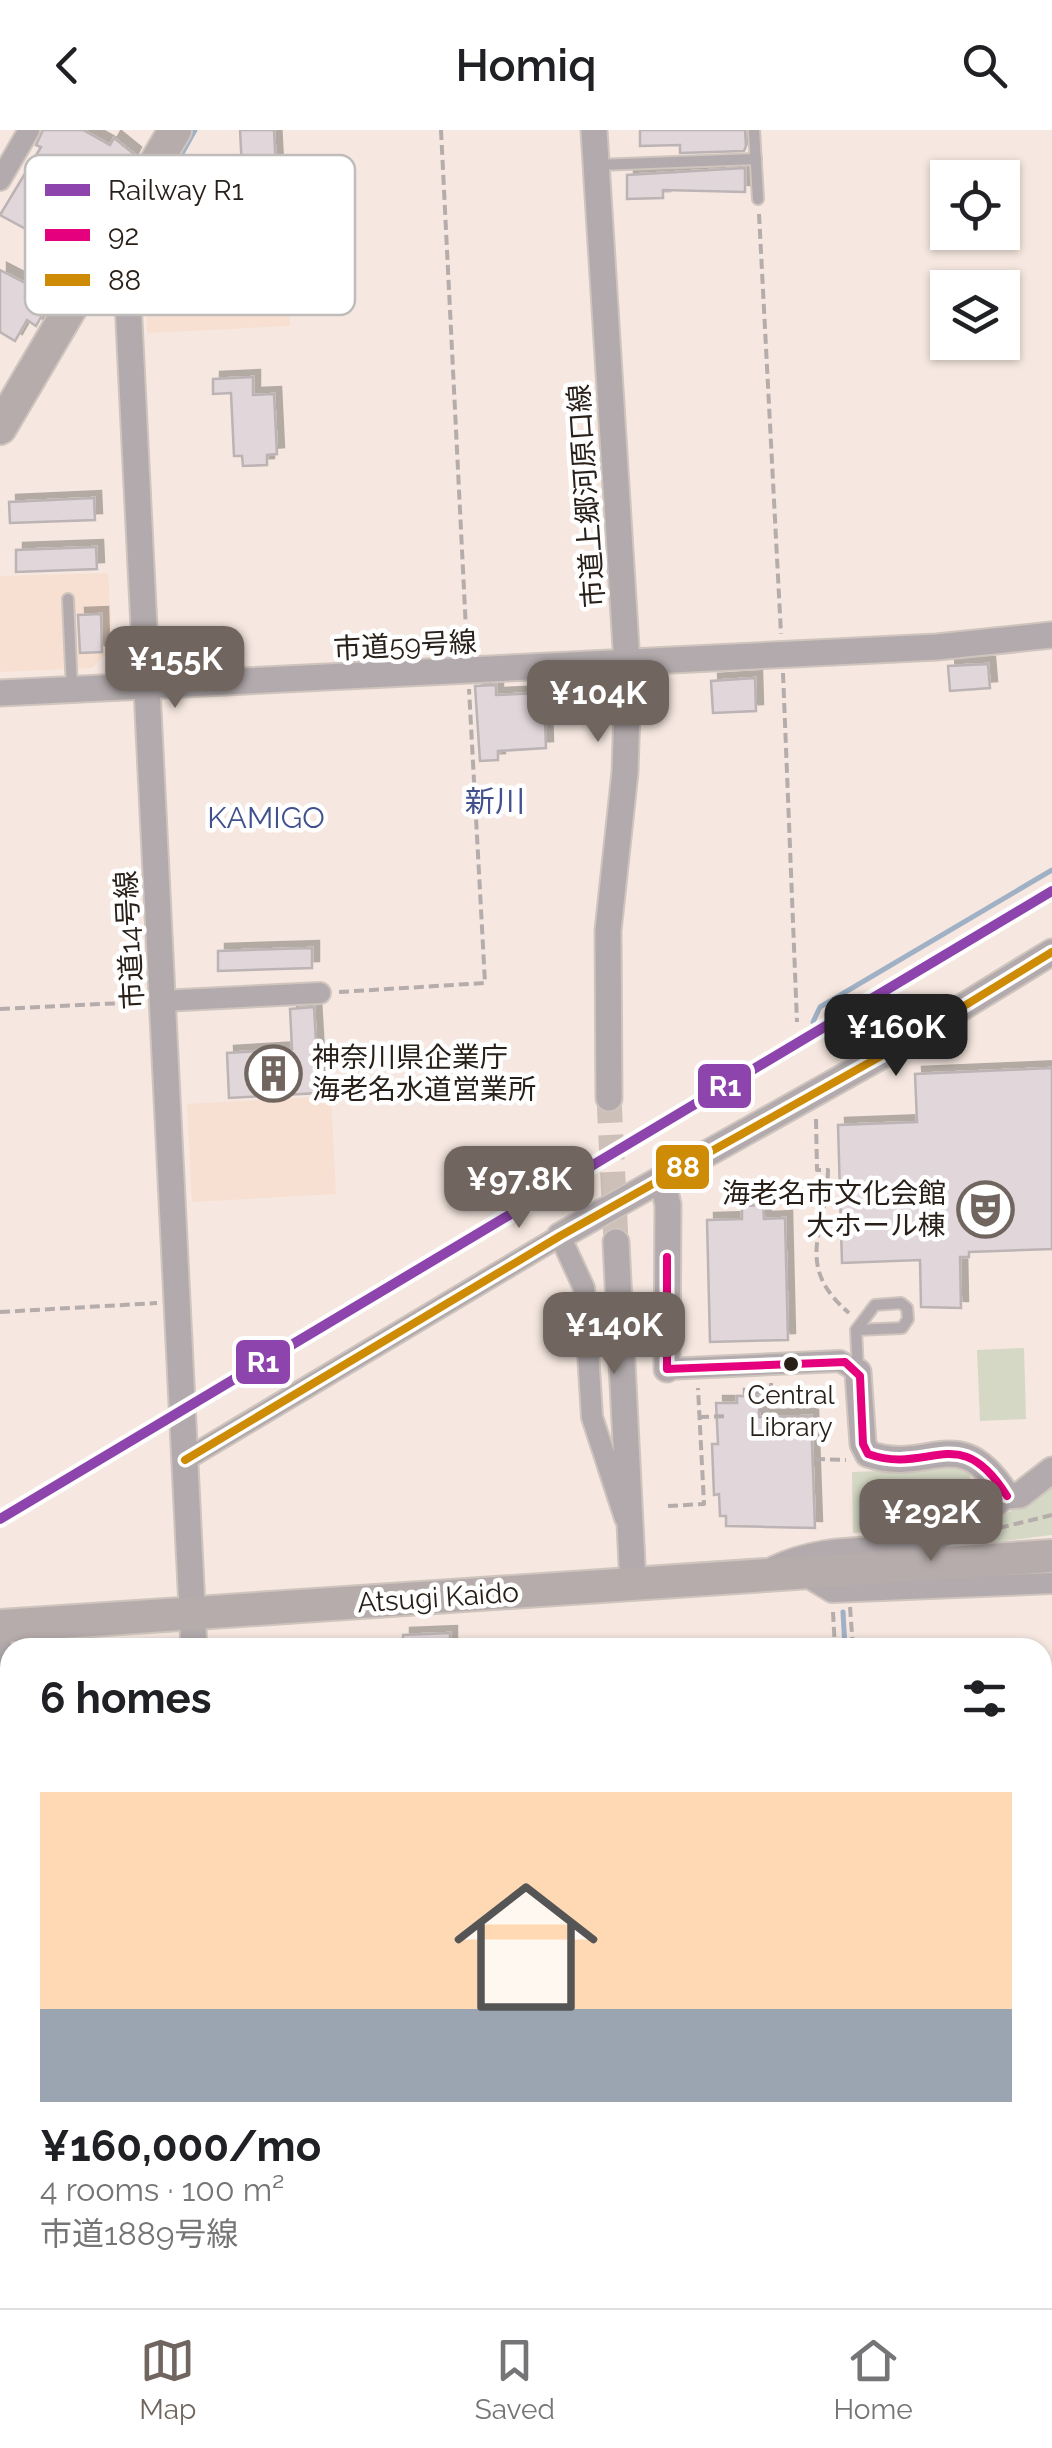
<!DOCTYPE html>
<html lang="en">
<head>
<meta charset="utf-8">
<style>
  body { margin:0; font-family:Raleway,"Noto Sans JP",sans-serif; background:#f2f2f2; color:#202124; height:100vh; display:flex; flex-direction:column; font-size:38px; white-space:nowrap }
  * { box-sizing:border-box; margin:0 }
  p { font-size:32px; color:#757577 }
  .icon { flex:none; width:55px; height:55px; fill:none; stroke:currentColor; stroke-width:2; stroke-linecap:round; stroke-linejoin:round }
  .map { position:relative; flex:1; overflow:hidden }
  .drawer { position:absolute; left:0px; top:1508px; width:1052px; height:672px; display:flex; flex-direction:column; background:#fff; border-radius:30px 30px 0 0; box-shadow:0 2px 8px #0004 }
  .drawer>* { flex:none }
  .controls { position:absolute; left:930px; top:30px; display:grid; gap:20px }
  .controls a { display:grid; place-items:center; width:90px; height:90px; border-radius:0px; background:#fff; box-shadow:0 2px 8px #0004; font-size:50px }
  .price { position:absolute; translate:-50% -85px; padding:0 22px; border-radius:20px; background:#71665f; color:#fff; font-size:32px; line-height:65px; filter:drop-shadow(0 2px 5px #0008) }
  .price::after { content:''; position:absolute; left:50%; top:60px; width:30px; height:22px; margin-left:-15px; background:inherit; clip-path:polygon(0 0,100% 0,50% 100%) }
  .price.selected { background:#222; color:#fff }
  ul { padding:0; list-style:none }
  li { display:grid; align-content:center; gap:20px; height:530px; padding:0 40px }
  li span { display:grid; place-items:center; height:310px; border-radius:0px; color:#555 }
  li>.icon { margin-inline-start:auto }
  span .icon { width:180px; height:180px; fill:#fffc; stroke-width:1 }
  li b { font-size:42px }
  h2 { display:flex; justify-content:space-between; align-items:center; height:120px; padding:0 40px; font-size:42px }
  header { display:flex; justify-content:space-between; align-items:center; height:130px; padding:0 40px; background:#fff; font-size:45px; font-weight:600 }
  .tab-bar { display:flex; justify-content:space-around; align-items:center; height:140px; border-top:2px solid #e0e0e0; background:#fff; font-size:28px; color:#757577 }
  .tab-bar a { display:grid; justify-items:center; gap:5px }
  .tab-bar .selected { color:#71665f }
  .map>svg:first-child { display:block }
</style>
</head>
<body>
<header><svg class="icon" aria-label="back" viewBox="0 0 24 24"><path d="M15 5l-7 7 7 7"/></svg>Homiq<svg class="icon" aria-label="search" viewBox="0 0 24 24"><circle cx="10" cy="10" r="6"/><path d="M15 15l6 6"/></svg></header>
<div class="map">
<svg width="1052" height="2178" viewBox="0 0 1052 2178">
  <defs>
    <filter id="shadow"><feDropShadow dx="7" dy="-7" stdDeviation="0" flood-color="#0004"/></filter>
  </defs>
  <rect width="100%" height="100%" fill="#f6e8e0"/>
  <g fill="#f7e0d1">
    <path d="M284 96 290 196 147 203 143 104Z"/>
    <path d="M108 443 113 516 92 538 0 542V446Z"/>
    <path d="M331 966 336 1064 192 1072 187 974Z"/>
  </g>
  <g fill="#d4d8c4">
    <path d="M1024 1218 1026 1289 980 1291 977 1220Z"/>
    <path d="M970 1337 971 1369C930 1401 904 1400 853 1403L852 1342Z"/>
    <path d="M1052 1356V1405L941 1419C979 1398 1016 1380 1052 1356Z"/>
  </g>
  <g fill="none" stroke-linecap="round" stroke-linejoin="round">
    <g stroke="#a0b1c5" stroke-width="5">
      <path d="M139 101 195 0"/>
      <path d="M813 892 820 877 1052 740"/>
      <path d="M843 1482 845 1518"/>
      <path d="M832 2170V2178"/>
    </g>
  </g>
  <g fill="#e1d6da" stroke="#bcb3b4" stroke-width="2.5" filter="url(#shadow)">
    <path d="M43 0H83L110 15 114 8 134 24 116 60 100 51 88 72 90 81H83L78 91 66 84 50 112 0 85 41 17 36 15Z"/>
    <path d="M240 0H274L279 95 245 97Z"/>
    <path d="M640 0H745L746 16 744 21 680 23V15L640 16Z"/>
    <path d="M745 38V62L663 60V68L627 69V45Z"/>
    <path d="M0 140 52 167 36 196 27 190 15 211 0 202Z"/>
    <path d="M253 247V265L274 264 277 324 267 325V335L243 336 242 326H234L231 263 213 264V249Z"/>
    <path d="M94 368 95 390 10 393 9 372Z"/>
    <path d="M96 417 97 439 16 442V420Z"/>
    <path d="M101 484 102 522 80 523 78 485Z"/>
    <path d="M988 534 990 558 950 561 948 536Z"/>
    <path d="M755 548 756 581 713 583 711 551Z"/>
    <path d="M496 555V565L544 563 546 618 498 621V630L480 631 475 556Z"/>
    <path d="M312 818V838L218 841V821Z"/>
    <path d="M314 877 319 963 229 968 227 923 292 919 290 879Z"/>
    <path d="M1052 938V1119L969 1122V1127H960L961 1178 921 1177 920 1130 842 1133 838 995 917 992 915 944Z"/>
    <path d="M763 1075 764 1089 785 1088 788 1210 710 1212 707 1090 742 1089V1076Z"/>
    <path d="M737 1266H759V1287L811 1286 815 1398 726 1396V1386H720L719 1364 714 1365 712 1314H718L716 1273H737Z"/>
    <path d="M450 1503V1518H403V1505Z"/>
  </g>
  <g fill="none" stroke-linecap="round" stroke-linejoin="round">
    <path stroke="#cdc0b8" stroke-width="25" stroke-dasharray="25 12" stroke-linecap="butt" d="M609 968 616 1112"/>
    <defs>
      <g id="service">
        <path d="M754 0 758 69"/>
        <path d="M597 35 756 29"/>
        <path d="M68 469 72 560"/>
        <path d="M856 1200 902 1198 908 1189 907 1178 901 1173 875 1175 856 1200 858 1241"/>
        <path d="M107 2170V2178"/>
        <path d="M166 2170 170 2178"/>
        <path d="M520 2170 528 2178"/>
      </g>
      <g id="minor">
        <path d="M0 50 29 0"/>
        <path d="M162 871 320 863"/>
        <path d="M667 1239 840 1231 858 1242"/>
        <path d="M185 1330 560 1106 584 1158 592 1287 625 1388"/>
        <path d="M773 1437C859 1396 930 1445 1007 1366"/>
        <path d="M804 1445 832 1462 1052 1453"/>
        <path d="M0 1496 10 1726"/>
        <path d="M0 1747 10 1746"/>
        <path d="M1042 1823 1052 1814"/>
        <path d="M694 2178 702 2170"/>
      </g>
      <g id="tertiary">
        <path d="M594 0 628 550 625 642 608 801 609 968"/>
        <path d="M118 101 127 151 194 1518"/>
        <path d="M0 563 937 517 1052 505"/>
        <path d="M662 1048 668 1075 667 1239"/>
        <path d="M560 1106 899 916 1052 822"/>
        <path d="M616 1112 633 1454"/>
        <path d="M858 1242 863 1314 868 1324C930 1346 959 1289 1007 1366L1020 1365 1052 1340"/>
        <path d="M1042 2050 1052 2049"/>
        <path d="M1042 2083 1052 2082"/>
        <path d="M0 2098 10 2097"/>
      </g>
      <g id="primary">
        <path d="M0 298 175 0"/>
        <path d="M0 1496 1052 1426"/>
        <path d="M213 2170V2178"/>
        <path d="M240 2170V2178"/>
      </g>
    </defs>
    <use href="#service" stroke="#cfc5be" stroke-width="14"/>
    <use href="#minor" stroke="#cfc5be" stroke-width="24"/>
    <use href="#tertiary" stroke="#cfc5be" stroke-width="29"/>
    <use href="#primary" stroke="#cfc5be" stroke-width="36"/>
    <g stroke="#b5acac" stroke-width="4" stroke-dasharray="10 5" stroke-linecap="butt">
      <path d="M441 0 467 520"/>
      <path d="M759 84 781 504"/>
      <path d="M783 543 797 892"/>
      <path d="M339 862 485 853 469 559"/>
      <path d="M0 879 143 872"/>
      <path d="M816 989 817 1040H828C827 1101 792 1134 849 1183"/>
      <path d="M0 1182 157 1173"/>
      <path d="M759 1280H772L771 1253"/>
      <path d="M699 1287 728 1286"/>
      <path d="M815 1329 846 1330"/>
      <path d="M668 1376 704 1374 698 1258"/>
      <path d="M999 1398 1052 1385"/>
      <path d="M850 1477 853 1518"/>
      <path d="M833 1482 835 1518"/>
      <path d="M1042 1728H1052"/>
      <path d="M825 2170 826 2178"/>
      <path d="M845 2170V2178"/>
    </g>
    <use href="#service" stroke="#b2aaac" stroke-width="10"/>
    <use href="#minor" stroke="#b2aaac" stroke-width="20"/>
    <use href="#tertiary" stroke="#b2aaac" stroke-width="25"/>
    <use href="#primary" stroke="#b6acab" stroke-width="32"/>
    <defs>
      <path id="bus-1" d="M667 1127V1239L845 1232 860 1246 863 1314 868 1324C930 1346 959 1289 1007 1366"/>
      <path id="bus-2" d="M185 1330 560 1106 899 916 1052 822"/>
    </defs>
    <use href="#bus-1" stroke="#fff" stroke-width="15"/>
    <use href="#bus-2" stroke="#fff" stroke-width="15"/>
    <use href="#bus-1" stroke="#e5007d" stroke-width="8"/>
    <use href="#bus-2" stroke="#ce8b05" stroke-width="8"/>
    <defs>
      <path id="rail-1" d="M0 1389 1052 761"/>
    </defs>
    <use href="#rail-1" stroke="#fff" stroke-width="18"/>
    <use href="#rail-1" stroke="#8e44ad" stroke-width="10"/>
  </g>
  <defs>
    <symbol id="building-ring" viewBox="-11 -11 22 22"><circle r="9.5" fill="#fff" stroke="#71665f" stroke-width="1.5"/><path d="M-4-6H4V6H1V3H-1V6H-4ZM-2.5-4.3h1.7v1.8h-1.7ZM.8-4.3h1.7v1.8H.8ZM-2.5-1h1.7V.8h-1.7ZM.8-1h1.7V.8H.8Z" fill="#71665f"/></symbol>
    <symbol id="theatre-ring" viewBox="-11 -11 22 22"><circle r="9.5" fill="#fff" stroke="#71665f" stroke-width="1.5"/><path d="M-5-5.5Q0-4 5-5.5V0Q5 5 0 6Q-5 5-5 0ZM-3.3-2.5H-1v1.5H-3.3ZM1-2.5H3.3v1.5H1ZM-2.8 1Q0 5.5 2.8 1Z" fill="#71665f"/></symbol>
  </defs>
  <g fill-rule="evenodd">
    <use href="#building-ring" x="242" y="912" width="63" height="63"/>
    <use href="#theatre-ring" x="954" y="1048" width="63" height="63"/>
  </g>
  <circle fill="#29201a" stroke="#fff" stroke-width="4" cx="791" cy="1234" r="9"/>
  <g text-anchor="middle" stroke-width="9" stroke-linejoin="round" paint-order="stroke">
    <g font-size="26" fill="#29201a" stroke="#fff">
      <text x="791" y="1274">Central<tspan x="791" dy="32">Library</tspan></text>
    </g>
    <g font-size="28" fill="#29201a" stroke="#fff">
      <text transform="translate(586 366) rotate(-94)" y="10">市道上郷河原口線</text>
      <text transform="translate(405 515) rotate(-3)" y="10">市道59号線</text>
      <text transform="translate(129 810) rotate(-93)" y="10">市道14号線</text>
      <text transform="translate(438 1467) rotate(-4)" y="10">Atsugi Kaido</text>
    </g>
    <g font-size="28" fill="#29201a" stroke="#fff" text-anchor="start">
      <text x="312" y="937">神奈川県企業庁<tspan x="312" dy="32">海老名水道営業所</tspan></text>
      <text x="946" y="1073" text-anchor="end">海老名市文化会館<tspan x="946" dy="32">大ホール棟</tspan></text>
    </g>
    <g font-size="30" fill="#40518d" stroke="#fff">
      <text x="495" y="682">新川</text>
      <text x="266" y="698">KAMIGO</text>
    </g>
  </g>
  <rect x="25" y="25" width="330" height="160" rx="15" fill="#fff" stroke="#bfbcba" stroke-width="2.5"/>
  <rect x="45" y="54" width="45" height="12" fill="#8e44ad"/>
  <rect x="45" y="99" width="45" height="12" fill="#e5007d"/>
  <rect x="45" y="144" width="45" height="12" fill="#ce8b05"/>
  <g font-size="28" fill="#29201a">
    <text x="108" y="70">Railway R1</text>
    <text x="108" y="115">92</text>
    <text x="108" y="160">88</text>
  </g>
  <g stroke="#fff" stroke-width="4">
    <rect x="696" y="932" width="57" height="48" rx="10" fill="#8e44ad"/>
    <rect x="654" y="1013" width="57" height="48" rx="10" fill="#ce8b05"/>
    <rect x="234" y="1208" width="58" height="48" rx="10" fill="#8e44ad"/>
  </g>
  <g font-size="28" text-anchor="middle" font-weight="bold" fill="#fff">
    <text x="725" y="966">R1</text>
    <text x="683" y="1047">88</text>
    <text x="263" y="1242">R1</text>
  </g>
</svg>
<div class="controls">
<a><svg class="icon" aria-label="locate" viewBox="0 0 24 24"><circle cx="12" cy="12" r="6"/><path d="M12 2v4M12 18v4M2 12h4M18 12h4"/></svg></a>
<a><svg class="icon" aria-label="layers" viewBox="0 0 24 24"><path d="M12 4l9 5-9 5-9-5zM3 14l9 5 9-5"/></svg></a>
</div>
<b class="price" style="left:175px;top:581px">¥155K</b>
<b class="price" style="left:598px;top:615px">¥104K</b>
<b class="price selected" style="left:896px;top:949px">¥160K</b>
<b class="price" style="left:519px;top:1101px">¥97.8K</b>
<b class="price" style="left:614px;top:1247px">¥140K</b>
<b class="price" style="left:931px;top:1434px">¥292K</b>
<section class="drawer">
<h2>6 homes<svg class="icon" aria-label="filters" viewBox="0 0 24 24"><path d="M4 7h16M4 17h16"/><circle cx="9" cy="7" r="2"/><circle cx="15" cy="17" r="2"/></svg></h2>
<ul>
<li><span style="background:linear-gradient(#ffd9b3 70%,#9aa5b1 0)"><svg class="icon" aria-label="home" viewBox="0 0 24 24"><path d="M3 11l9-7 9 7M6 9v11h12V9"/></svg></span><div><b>¥160,000/mo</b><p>4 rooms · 100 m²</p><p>市道1889号線</p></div></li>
</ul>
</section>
</div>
<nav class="tab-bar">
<a class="selected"><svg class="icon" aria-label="map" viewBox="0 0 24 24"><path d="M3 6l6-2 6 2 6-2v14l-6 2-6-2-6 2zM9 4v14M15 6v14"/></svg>Map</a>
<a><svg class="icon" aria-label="saved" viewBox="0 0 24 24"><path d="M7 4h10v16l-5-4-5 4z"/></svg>Saved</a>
<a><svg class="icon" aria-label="home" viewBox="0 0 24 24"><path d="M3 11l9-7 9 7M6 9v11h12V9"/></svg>Home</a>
</nav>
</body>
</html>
